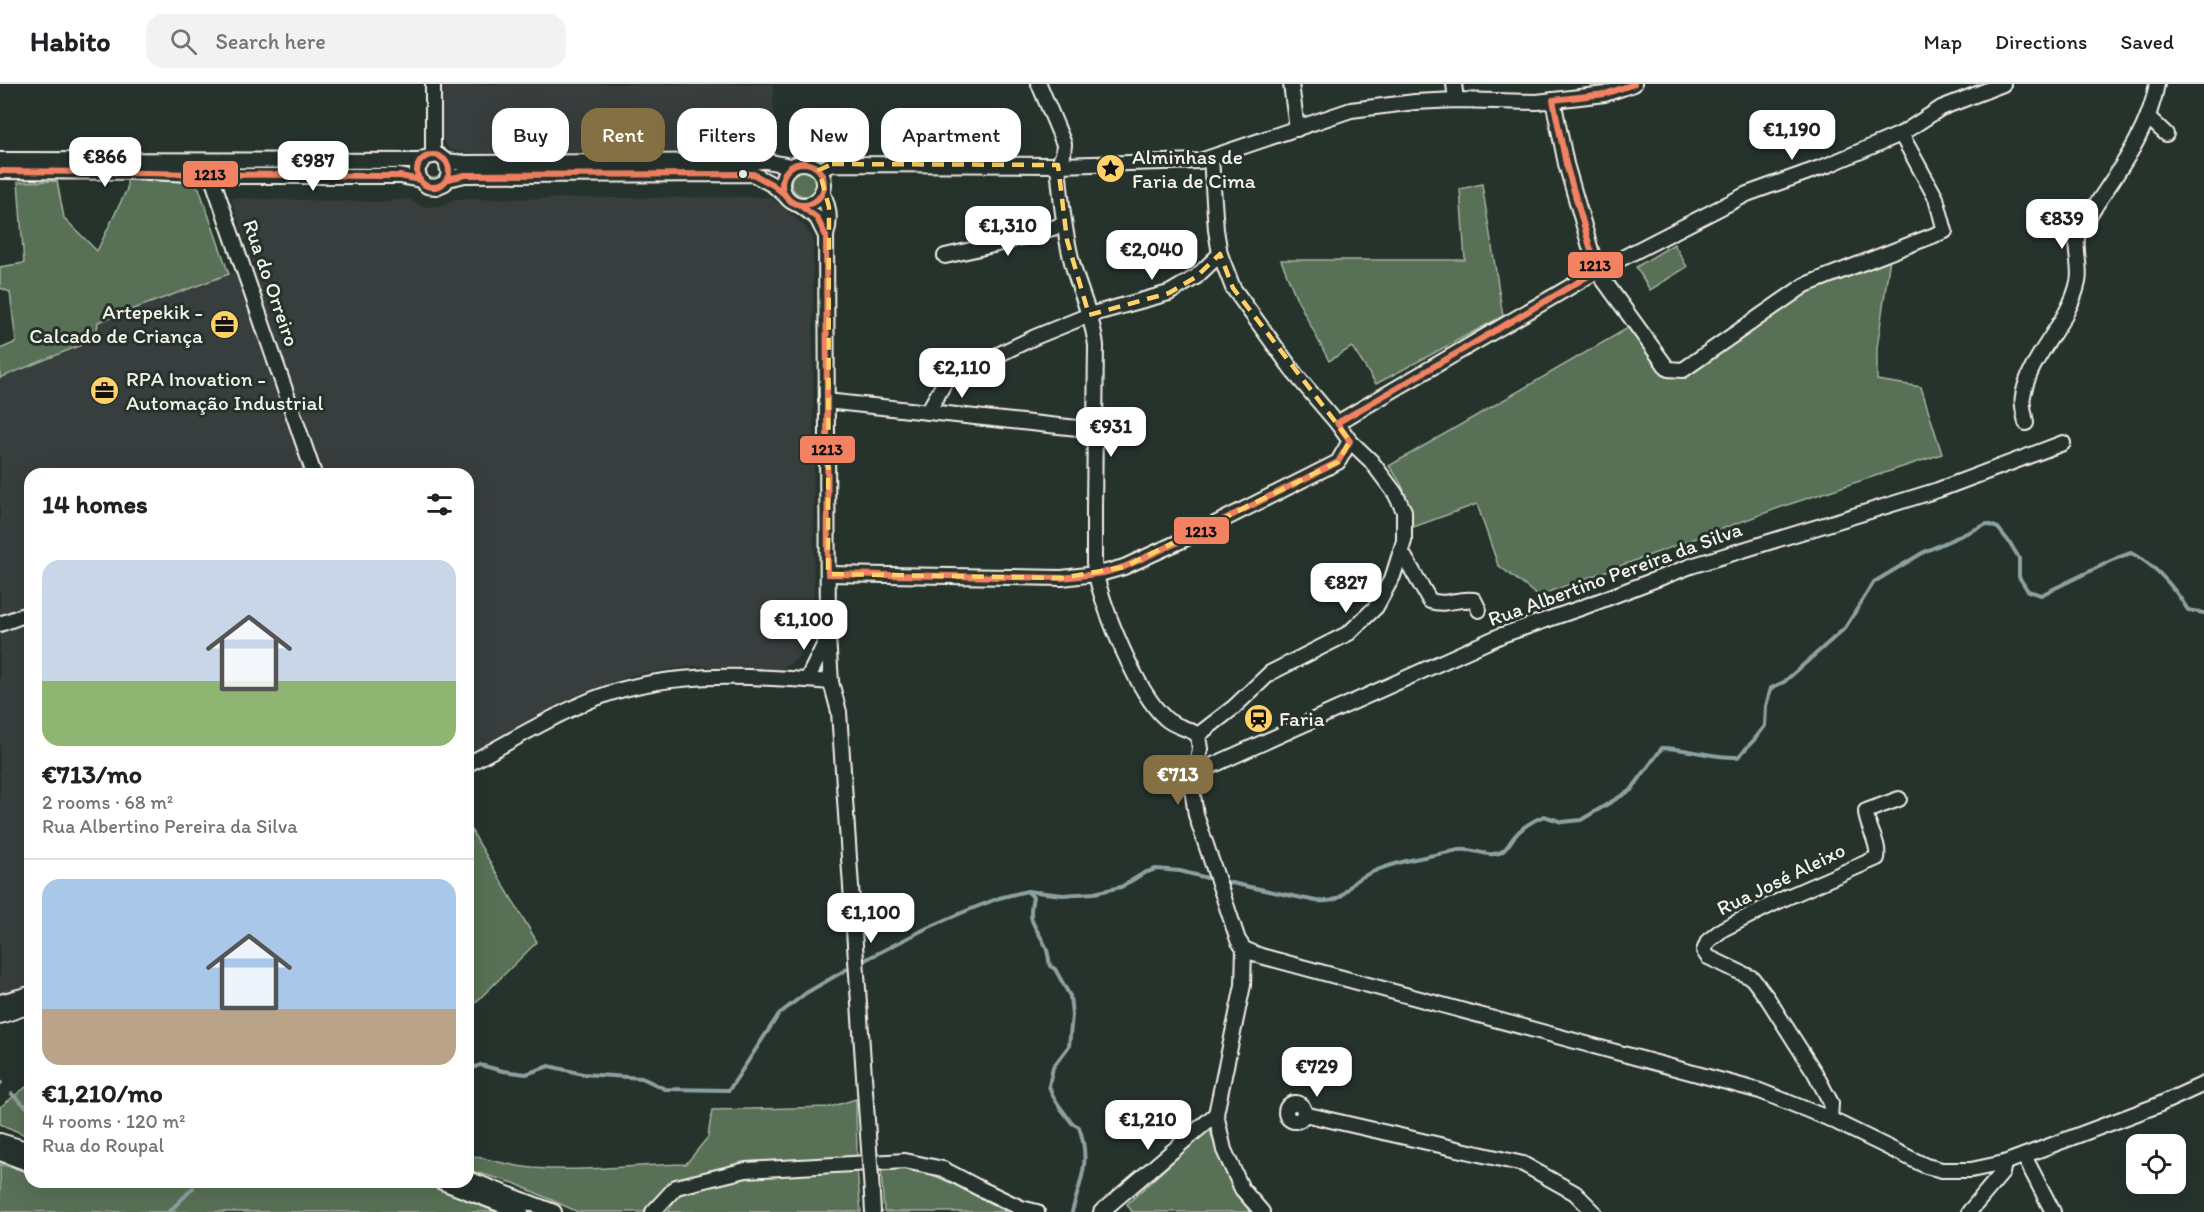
<!DOCTYPE html>
<html lang="en">
<head>
<meta charset="utf-8">
<style>
  body { margin:0; font-family:Itim,sans-serif; background:#f2f2f2; color:#202124; height:100vh; display:flex; flex-direction:column; font-size:22px; white-space:nowrap }
  * { box-sizing:border-box; margin:0 }
  p { font-size:20px; color:#757577 }
  .icon { flex:none; width:33px; height:33px; fill:none; stroke:currentColor; stroke-width:2; stroke-linecap:round; stroke-linejoin:round }
  .map { position:relative; flex:1; overflow:hidden }
  .sheet { position:absolute; left:24px; top:384px; width:450px; height:720px; display:flex; flex-direction:column; background:#fff; border-radius:18px; box-shadow:0 6px 24px #0002 }
  .sheet>* { flex:none }
  .banner { position:absolute; left:492px; top:24px; width:570px; height:54px; display:flex; gap:12px }
  .tools { position:absolute; left:2126px; top:1050px; display:grid; gap:12px }
  .tools a { display:grid; place-items:center; width:60px; height:60px; border-radius:12px; background:#fff; box-shadow:0 6px 24px #0002; font-size:30px }
  .price { position:absolute; translate:-50% -51px; padding:0 14px; border-radius:12px; background:#fff; color:#222; font-size:20px; line-height:39px; filter:drop-shadow(0 2px 3px #0008) }
  .price::after { content:''; position:absolute; left:50%; top:36px; width:18px; height:14px; margin-left:-9px; background:inherit; clip-path:polygon(0 0,100% 0,50% 100%) }
  .price.current { background:#847042; color:#fff }
  ul { padding:0; list-style:none }
  li { display:grid; align-content:center; gap:12px; height:318px; padding:0 18px }
  li+li { border-top:2px solid #e0e0e0 }
  li span { display:grid; place-items:center; height:186px; border-radius:18px; color:#555 }
  li>.icon { margin-inline-start:auto }
  span .icon { width:108px; height:108px; fill:#fffc; stroke-width:1 }
  li b { font-size:26px }
  h2 { display:flex; justify-content:space-between; align-items:center; height:72px; padding:0 18px; font-size:26px }
  .chip { padding:0 21px; border-radius:18px; background:#fff; box-shadow:0 6px 24px #0002; font-size:21px; line-height:54px }
  .chip.current { background:#847042; color:#fff }
  header { display:flex; align-items:center; gap:36px; box-sizing:border-box; height:84px; padding:0 30px; background:#fff; border-bottom:2px solid #e0e0e0 }
  header strong { font-size:28px }
  nav { display:flex; gap:33px; margin-inline-start:auto; font-size:21px }
  .search { width:420px; height:54px; background:#f2f2f2; display:flex; align-items:center; gap:15px; box-sizing:border-box; padding:0 21px; border-radius:18px; color:#757577; font-size:22px }
  .map>svg:first-child { display:block }
</style>
</head>
<body>
<header>
<strong>Habito</strong>
<div class="search"><svg class="icon" aria-label="search" viewBox="0 0 24 24"><circle cx="10" cy="10" r="6"/><path d="M15 15l6 6"/></svg>Search here</div>
<nav><a>Map</a><a>Directions</a><a>Saved</a></nav>
</header>
<div class="map">
<svg width="2204" height="1128" viewBox="0 0 2204 1128">
  <rect width="100%" height="100%" fill="#26332d"/>
  <filter id="ink" filterUnits="userSpaceOnUse"><feTurbulence type="fractalNoise" baseFrequency=".0167" numOctaves="2"/><feDisplacementMap in="SourceGraphic" scale="12" xChannelSelector="R" yChannelSelector="G"/><feConvolveMatrix kernelMatrix="1 2 1 2 8 2 1 2 1" color-interpolation-filters="sRGB"/></filter>
  <g filter="url(#ink)">
    <g fill="#383e3c">
      <path d="M441 0H773L774 66 475 70 450 66 441 53Z"/>
      <path d="M770 113 803 140 813 154 814 544 797 575 781 586 693 582 633 591 574 612 468 670V390H30V903L0 911V282L98 238 254 181 231 114 384 118 408 115 424 123 442 122 454 115Z"/>
    </g>
    <g fill="#587157" stroke="#a6b1a0" stroke-width="1.5">
      <circle cx="805" cy="98" r="14"/>
      <path d="M127 96 191 98 199 104 229 190 98 238 96 255 0 294V265L16 258 10 208 0 204V183L24 179 18 98 57 97 64 134 97 167 127 105Z"/>
      <path d="M1482 100 1503 232 1376 300 1352 263 1329 277 1296 213 1281 176H1465L1460 105Z"/>
      <path d="M1674 160 1687 183 1650 206 1636 183Z"/>
      <path d="M1890 174 1877 264V296L1921 303 1942 370 1787 421 1538 512 1498 481 1477 420 1411 444C1409 416 1406 404 1389 382L1628 244 1665 292 1682 291 1818 201Z"/>
      <path d="M470 744 537 858 468 926V745Z"/>
      <path d="M30 1000V1053L0 1040V1023Z"/>
      <path d="M856 1015 857 1073 745 1080 698 1090 669 1101 650 1128H578L514 1099 468 1086V1071C489 1075 511 1082 532 1084 583 1088 635 1081 686 1080L708 1053 712 1026 830 1023Z"/>
      <path d="M1209 1042C1216 1072 1233 1102 1250 1128H1132L1127 1120 1179 1072Z"/>
      <path d="M0 1080 30 1089V1098C62 1098 92 1100 124 1098H421L496 1128H0Z"/>
      <path d="M881 1085H919L951 1099 1007 1128H884Z"/>
      <path d="M857 1086 861 1128H668C671 1123 674 1116 678 1112 710 1086 815 1088 857 1086Z"/>
    </g>
    <g fill="none" stroke-linecap="round" stroke-linejoin="round">
      <g stroke="#8da1a0" stroke-width="4">
        <path d="M1222 797 1316 817C1349 819 1341 804 1362 793 1392 777 1426 773 1459 766 1474 763 1489 776 1503 767 1507 764 1511 757 1514 753 1522 743 1532 737 1544 732L1562 738 1581 736 1631 706 1662 664C1688 664 1711 674 1738 673L1754 656 1765 642 1766 622 1771 604 1784 598 1845 544 1874 498 1924 468 1987 440 1998 444 2010 459 2019 474V493L2028 507 2041 511 2117 474 2131 469C2156 481 2174 503 2188 526L2204 529"/>
        <path d="M1027 807 1033 813C1027 841 1035 839 1046 863 1048 868 1049 876 1050 882L1055 885 1070 912 1072 931 1069 962 1053 983 1049 1002 1053 1012 1060 1023 1072 1039 1079 1043C1091 1077 1081 1095 1072 1128"/>
        <path d="M861 878 927 844 966 827 999 814 1027 807 1063 811 1094 809 1121 803 1144 789 1156 785 1180 787 1215 796"/>
        <path d="M468 986 480 981 503 987 526 990 549 982 583 990 642 994 665 1005 729 1006 779 930 806 909 854 881"/>
        <path d="M0 998 1 999"/>
        <path d="M12 1010 29 1025"/>
        <path d="M169 1128 193 1104"/>
      </g>
      <defs>
        <g id="minor">
          <path d="M433 0V71"/>
          <path d="M1039 0 1064 60 1063 71 1058 81"/>
          <path d="M1291 0 1297 45"/>
          <path d="M1454 0 1456 16"/>
          <path d="M1553 16 1566 80 1597 187 1668 285 1683 286 1805 201 1945 147 1936 114 1901 50"/>
          <path d="M2148 33 2166 50"/>
          <path d="M0 76 421 77"/>
          <path d="M446 77 465 79 766 77 791 82"/>
          <circle cx="803" cy="100" r="21"/>
          <path d="M1058 81C1061 115 1064 148 1073 182 1080 209 1093 234 1096 262L1094 424V479L1096 491C1105 528 1137 609 1165 634 1174 643 1187 643 1198 651"/>
          <path d="M209 85 314 390"/>
          <path d="M819 86 832 80 1058 81 1200 77 1351 26 1415 18 1456 16 1537 18 1605 10 1634 0"/>
          <path d="M0 87 150 88 237 92H400L420 96 427 102 436 103 445 99 449 90 446 77 438 71 424 74 417 86 420 96"/>
          <path d="M448 95 465 91 753 90 773 101 784 110"/>
          <path d="M822 107C829 123 831 135 826 152L828 553 831 598 839 628"/>
          <path d="M801 122 817 134 826 152"/>
          <path d="M945 172 993 161 1063 141"/>
          <path d="M826 317 1096 346"/>
          <path d="M929 326 946 296 1035 253 1089 231 1169 209 1196 193 1220 170"/>
          <path d="M1337 339 1597 187 1747 110 1828 81 1901 50 1941 24 2003 0"/>
          <path d="M2026 339C2025 331 2021 320 2023 312 2030 270 2069 240 2078 198 2082 183 2072 161 2079 148 2108 98 2146 59 2157 0"/>
          <path d="M1401 467 1430 517C1448 522 1455 514 1474 516L1479 526"/>
          <path d="M828 490 1062 494 1103 489 1124 483 1185 455 1338 378 1350 357"/>
          <path d="M0 540 30 529"/>
          <path d="M807 596 828 553"/>
          <path d="M1198 651 1200 665 1192 705 1196 731 1238 856 1244 865 1261 872 1760 1007 1830 1035 1926 1082 1942 1086H1971L2004 1079 2156 1022 2204 1000"/>
          <path d="M1198 651 1233 624 1270 589 1349 549 1376 523 1393 492 1404 457V427L1395 409 1371 377 1350 357 1337 339 1296 291 1233 204 1220 170 1216 146 1211 74"/>
          <path d="M468 680C506 660 543 637 582 620 658 585 750 591 831 598"/>
          <path d="M1194 692 1209 683 1502 551 1581 524 1691 482 1938 406 2063 359"/>
          <path d="M1244 865 1243 901 1216 1030 1224 1066 1242 1105 1262 1128"/>
          <path d="M0 918 30 910"/>
          <path d="M0 932 30 922"/>
          <circle cx="1295" cy="1028" r="9"/>
          <path d="M1304 1030 1523 1080 1575 1109 1594 1128"/>
          <path d="M1830 1035 1831 1019 1815 989 1768 915 1752 894 1708 873 1704 867 1708 857 1723 845 1785 814 1877 774C1880 758 1866 743 1866 727L1899 715"/>
          <path d="M0 1057 30 1066"/>
          <path d="M0 1069 30 1080"/>
          <path d="M2024 1072 2053 1128"/>
          <path d="M871 1094 873 1128"/>
          <path d="M468 1095 554 1128"/>
          <path d="M442 1098 521 1128"/>
          <path d="M653 1128 676 1103 746 1086 905 1077 943 1085 979 1104 1021 1124 1037 1128"/>
          <path d="M1101 1128 1216 1030"/>
          <path d="M1969 1128 2002 1089 2004 1079"/>
        </g>
      </defs>
      <use href="#minor" stroke="#f4f1e8" stroke-width="18"/>
      <use href="#minor" stroke="#26332d" stroke-width="14"/>
      <defs>
        <path id="minor-bridge" d="M839 628 871 1094"/>
      </defs>
      <use href="#minor-bridge" stroke="#f4f1e8" stroke-width="18" stroke-linecap="butt"/>
      <use href="#minor-bridge" stroke="#26332d" stroke-width="14"/>
      <defs>
        <g id="bus-1">
          <circle cx="433" cy="87" r="16"/>
          <circle cx="803" cy="100" r="21"/>
          <path d="M0 87C133 88 267 92 400 92L420 96"/>
          <path d="M448 95 465 91 753 90 773 101 784 110"/>
          <path d="M801 122 817 134 826 152 828 490 1062 494 1103 489 1124 483 1185 455 1338 378 1350 357 1337 339 1597 187 1566 80 1553 16 1605 10 1634 0"/>
        </g>
      </defs>
      <use href="#bus-1" stroke="#26332d" stroke-width="10"/>
      <use href="#bus-1" stroke="#f28262" stroke-width="6"/>
    </g>
  </g>
  <path fill="none" stroke="#ffd166" stroke-width="4.5" stroke-dasharray="12 8" stroke-linejoin="round" d="M832 80 1058 81 1067 156 1089 231 1169 209 1196 193 1220 170 1233 204 1350 357 1338 378 1124 483 1062 494 828 490 829 123 819 86Z"/>
  <defs>
    <symbol id="sight-disc" viewBox="-11 -11 22 22"><circle r="9.5" fill="#ffd166" stroke="#26332d"/><path d="M0-6L1.8-2.2L6-1.7L2.9 1.2L3.7 5.4L0 3.3L-3.7 5.4L-2.9 1.2L-6-1.7L-1.8-2.2Z" fill="#111"/></symbol>
    <symbol id="office-disc" viewBox="-11 -11 22 22"><circle r="9.5" fill="#ffd166" stroke="#26332d"/><path d="M-6-3h4V-5.5h4V-3h4V5H-6ZM-1-4.5V-3h2v-1.5ZM-6 0V1H6V0Z" fill="#111"/></symbol>
    <symbol id="station-disc" viewBox="-11 -11 22 22"><circle r="9.5" fill="#ffd166" stroke="#26332d"/><path d="M-3-6H3Q5-6 5-4V2Q5 4 3 4L4.5 6H3L1.5 4h-3L-3 6H-4.5L-3 4Q-5 4-5 2V-4Q-5-6-3-6ZM-3.5-4v3h7v-3ZM-3.5 1v1.5H-2V1ZM2 1v1.5H3.5V1Z" fill="#111"/></symbol>
  </defs>
  <g fill-rule="evenodd">
    <use href="#sight-disc" x="1094" y="68" width="33" height="33"/>
    <use href="#office-disc" x="208" y="224" width="33" height="33"/>
    <use href="#office-disc" x="88" y="290" width="33" height="33"/>
    <use href="#station-disc" x="1242" y="618" width="33" height="33"/>
  </g>
  <circle fill="#f4f1e8" stroke="#26332d" stroke-width="2" cx="743" cy="90" r="5"/>
  <g text-anchor="middle" stroke-width="6" stroke-linejoin="round" paint-order="stroke">
    <g font-size="21" fill="#f4f1e8" stroke="#26332d" text-anchor="start">
      <text x="1132" y="80">Alminhas de<tspan x="1132" dy="24">Faria de Cima</tspan></text>
      <text x="203" y="235" text-anchor="end">Artepekik -<tspan x="203" dy="24">Calcado de Criança</tspan></text>
      <text x="126" y="302">RPA Inovation -<tspan x="126" dy="24">Automação Industrial</tspan></text>
      <text x="1279" y="642">Faria</text>
    </g>
    <g font-size="21" fill="#f4f1e8" stroke="#26332d">
      <text transform="translate(271 199) rotate(71)" y="7">Rua do Orreiro</text>
      <text transform="translate(1615 490) rotate(-20)" y="7">Rua Albertino Pereira da Silva</text>
      <text transform="translate(1781 795) rotate(-26)" y="7">Rua José Aleixo</text>
    </g>
  </g>
  <g stroke="#26332d" stroke-width="2">
    <rect x="182" y="76" width="57" height="28" rx="6" fill="#f28262"/>
    <rect x="1567" y="167" width="57" height="28" rx="6" fill="#f28262"/>
    <rect x="799" y="351" width="57" height="29" rx="6" fill="#f28262"/>
    <rect x="1173" y="432" width="57" height="29" rx="6" fill="#f28262"/>
  </g>
  <g font-size="16" text-anchor="middle" font-weight="bold" fill="#111">
    <text x="210" y="96">1213</text>
    <text x="1595" y="187">1213</text>
    <text x="827" y="371">1213</text>
    <text x="1201" y="453">1213</text>
  </g>
</svg>
<div class="tools">
<a><svg class="icon" aria-label="locate" viewBox="0 0 24 24"><circle cx="12" cy="12" r="6"/><path d="M12 2v4M12 18v4M2 12h4M18 12h4"/></svg></a>
</div>
<b class="price" style="left:1792px;top:77px">€1,190</b>
<b class="price" style="left:105px;top:104px">€866</b>
<b class="price" style="left:313px;top:108px">€987</b>
<b class="price" style="left:2062px;top:166px">€839</b>
<b class="price" style="left:1008px;top:173px">€1,310</b>
<b class="price" style="left:1152px;top:197px">€2,040</b>
<b class="price" style="left:962px;top:315px">€2,110</b>
<b class="price" style="left:1111px;top:374px">€931</b>
<b class="price" style="left:1346px;top:530px">€827</b>
<b class="price" style="left:804px;top:567px">€1,100</b>
<b class="price current" style="left:1178px;top:722px">€713</b>
<b class="price" style="left:871px;top:860px">€1,100</b>
<b class="price" style="left:1317px;top:1014px">€729</b>
<b class="price" style="left:1148px;top:1067px">€1,210</b>
<div class="banner">
<a class="chip">Buy</a>
<a class="chip current">Rent</a>
<a class="chip">Filters</a>
<a class="chip">New</a>
<a class="chip">Apartment</a>
</div>
<section class="sheet">
<h2>14 homes<svg class="icon" aria-label="filters" viewBox="0 0 24 24"><path d="M4 7h16M4 17h16"/><circle cx="9" cy="7" r="2"/><circle cx="15" cy="17" r="2"/></svg></h2>
<ul>
<li><span style="background:linear-gradient(#c9d6e8 65%,#8fb573 0)"><svg class="icon" aria-label="home" viewBox="0 0 24 24"><path d="M3 11l9-7 9 7M6 9v11h12V9"/></svg></span><div><b>€713/mo</b><p>2 rooms · 68 m²</p><p>Rua Albertino Pereira da Silva</p></div></li>
<li><span style="background:linear-gradient(#a9c7e8 70%,#b9a48a 0)"><svg class="icon" aria-label="home" viewBox="0 0 24 24"><path d="M3 11l9-7 9 7M6 9v11h12V9"/></svg></span><div><b>€1,210/mo</b><p>4 rooms · 120 m²</p><p>Rua do Roupal</p></div></li>
</ul>
</section>
</div>
</body>
</html>
